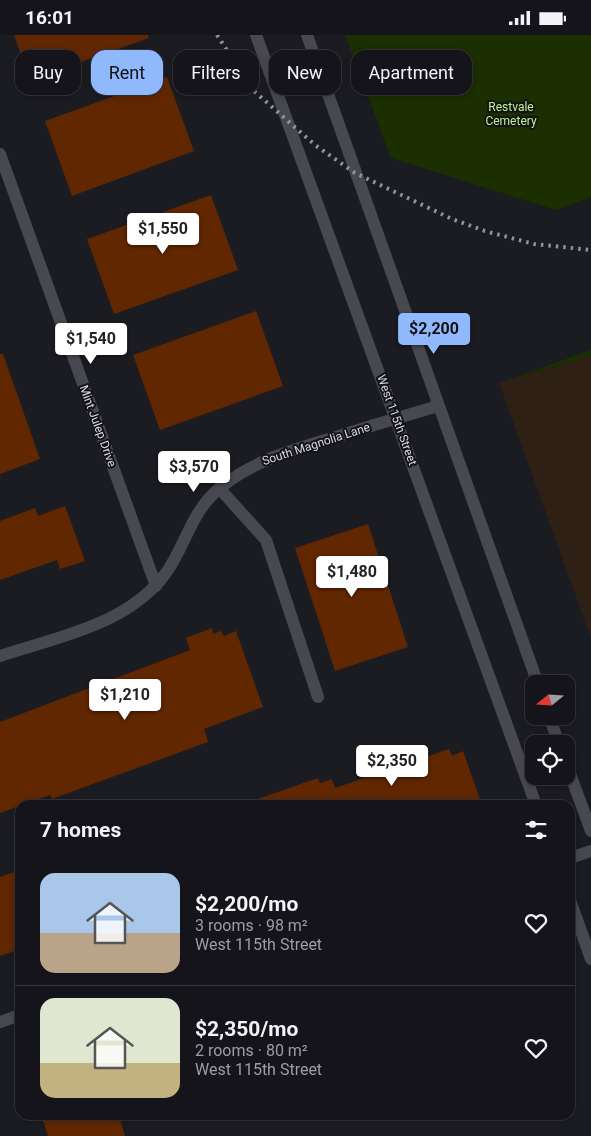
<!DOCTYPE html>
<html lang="en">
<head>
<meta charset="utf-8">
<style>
  body { margin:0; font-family:Roboto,sans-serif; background:#1d1d23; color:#f1f3f6; height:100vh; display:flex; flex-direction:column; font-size:19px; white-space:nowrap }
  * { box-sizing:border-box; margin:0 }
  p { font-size:16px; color:#9d9ea2 }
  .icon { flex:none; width:28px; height:28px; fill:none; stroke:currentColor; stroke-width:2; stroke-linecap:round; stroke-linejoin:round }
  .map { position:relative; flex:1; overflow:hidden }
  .side { position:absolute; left:15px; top:765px; width:560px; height:320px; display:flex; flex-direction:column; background:#14141a; border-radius:15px; box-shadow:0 2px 8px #0003,0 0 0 1px #333339 }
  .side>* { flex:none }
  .banner { position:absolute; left:15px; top:15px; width:561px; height:45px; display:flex; gap:10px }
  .needle { width:32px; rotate:252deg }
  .buttons { position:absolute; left:525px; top:640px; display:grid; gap:10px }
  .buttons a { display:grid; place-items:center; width:50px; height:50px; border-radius:10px; background:#14141a; box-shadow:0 2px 8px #0003,0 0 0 1px #333339; font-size:25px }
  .price { position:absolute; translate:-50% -42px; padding:0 11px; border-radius:5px; background:#fff; color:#222; font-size:16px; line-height:32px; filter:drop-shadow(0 1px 2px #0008) }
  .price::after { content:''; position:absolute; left:50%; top:30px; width:15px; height:11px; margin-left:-8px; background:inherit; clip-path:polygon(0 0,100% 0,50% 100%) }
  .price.on { background:#90b8fd; color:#111 }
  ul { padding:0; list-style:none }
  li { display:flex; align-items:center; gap:15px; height:125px; padding:0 25px }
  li+li { border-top:1px solid #333339 }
  li span { display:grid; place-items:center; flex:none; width:140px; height:100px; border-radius:15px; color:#555 }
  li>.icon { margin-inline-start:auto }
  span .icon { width:60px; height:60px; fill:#fffc; stroke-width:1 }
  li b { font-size:21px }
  h2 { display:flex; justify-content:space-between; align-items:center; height:60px; padding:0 25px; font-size:21px }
  .pill { padding:0 18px; border-radius:15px; background:#14141a; box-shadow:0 2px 8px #0003,0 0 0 1px #333339; font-size:18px; line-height:45px }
  .pill.on { background:#90b8fd; color:#111 }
  .status { display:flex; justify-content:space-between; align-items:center; height:35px; padding:0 25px; background:#14141a; direction:ltr }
  .status svg { height:14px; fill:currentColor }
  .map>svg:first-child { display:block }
</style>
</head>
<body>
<div class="status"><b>16:01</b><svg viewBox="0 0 49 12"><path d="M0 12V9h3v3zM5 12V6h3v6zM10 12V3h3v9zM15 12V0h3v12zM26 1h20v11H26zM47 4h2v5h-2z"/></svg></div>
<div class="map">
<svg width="591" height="1101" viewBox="0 0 591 1101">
  <rect width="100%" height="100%" fill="#1b1b22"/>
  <path fill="#2e2014" d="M591 321V603L499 348Z"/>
  <g fill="#1b2f01">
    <path d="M345 0H591V162L556 175 391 123Z"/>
    <path d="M591 315V321L499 348Z"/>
  </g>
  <g fill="#612700">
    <path d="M14 0H148L149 3 30 45Z"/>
    <path d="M167 42 194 116 72 161 45 86Z"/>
    <path d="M211 160 238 235 114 279 87 204Z"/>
    <path d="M256 276 283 351 160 395 133 320Z"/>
    <path d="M0 319H3L40 424 0 439Z"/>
    <path d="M65 471 85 526 60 534 57 525 0 545V486L35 473 38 481Z"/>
    <path d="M368 489 408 612 335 636 295 513Z"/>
    <path d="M212 593 213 599 221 596 224 601 236 596 263 672 204 694 208 707 52 764 50 760 0 778V687L190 615 186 603Z"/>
    <path d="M449 714 452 721 463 716 482 770H250L249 767 318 743 320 748 332 744 335 753Z"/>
    <path d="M20 835V914L0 921V842Z"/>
    <path d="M41 1080H119L125 1101H48Z"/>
  </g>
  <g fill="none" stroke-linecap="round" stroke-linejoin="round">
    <path stroke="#484851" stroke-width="12" d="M219 453 266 505 318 662"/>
    <g stroke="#484851" stroke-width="12">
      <path d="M0 119 156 551"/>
      <path d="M0 621C57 602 128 590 166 538 186 510 191 476 220 453 254 425 295 414 336 402 370 391 404 381 438 371"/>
      <path d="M570 823 591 816"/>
      <path d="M0 987 20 980"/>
    </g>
    <g stroke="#484851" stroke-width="12">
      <path d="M256 0 536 770"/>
      <path d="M307 0 538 649"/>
      <path d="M549 681 559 709"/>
      <path d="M566 728 591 796"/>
      <path d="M570 865 591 924"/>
    </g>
    <path stroke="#929298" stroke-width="4" stroke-dasharray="2.5 5" stroke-linecap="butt" d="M217 0 254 56 315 110 355 138 452 184 485 196 534 209 591 215"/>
  </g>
  <g text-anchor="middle" stroke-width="4" stroke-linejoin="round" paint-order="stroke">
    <g font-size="12" fill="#bef587" stroke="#121219">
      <text x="511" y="76">Restvale<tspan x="511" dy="14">Cemetery</tspan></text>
    </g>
    <g font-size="12" fill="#dbdbe0" stroke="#121219">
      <text transform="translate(397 385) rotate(70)" y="4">West 115th Street</text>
      <text transform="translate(98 391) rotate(70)" y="4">Mint Julep Drive</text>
      <text transform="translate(316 409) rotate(-18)" y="4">South Magnolia Lane</text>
    </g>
  </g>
</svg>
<div class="buttons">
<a><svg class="needle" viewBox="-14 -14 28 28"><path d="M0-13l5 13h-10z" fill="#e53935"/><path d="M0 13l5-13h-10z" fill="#9d9ea2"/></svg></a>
<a><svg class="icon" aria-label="locate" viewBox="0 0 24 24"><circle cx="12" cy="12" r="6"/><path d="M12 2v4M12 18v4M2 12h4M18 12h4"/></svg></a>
</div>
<b class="price" style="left:163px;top:220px">$1,550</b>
<b class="price on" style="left:434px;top:320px">$2,200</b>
<b class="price" style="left:91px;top:330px">$1,540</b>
<b class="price" style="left:194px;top:458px">$3,570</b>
<b class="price" style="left:352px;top:563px">$1,480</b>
<b class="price" style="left:125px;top:686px">$1,210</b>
<b class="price" style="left:392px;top:752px">$2,350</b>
<div class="banner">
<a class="pill">Buy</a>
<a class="pill on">Rent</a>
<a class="pill">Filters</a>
<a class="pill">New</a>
<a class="pill">Apartment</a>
</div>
<section class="side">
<h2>7 homes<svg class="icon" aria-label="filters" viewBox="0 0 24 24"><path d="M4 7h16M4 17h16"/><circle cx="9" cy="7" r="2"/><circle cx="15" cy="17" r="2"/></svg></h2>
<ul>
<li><span style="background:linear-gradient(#a9c7e8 60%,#b9a48a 0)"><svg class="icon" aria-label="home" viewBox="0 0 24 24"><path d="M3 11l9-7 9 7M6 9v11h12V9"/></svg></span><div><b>$2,200/mo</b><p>3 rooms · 98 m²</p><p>West 115th Street</p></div><svg class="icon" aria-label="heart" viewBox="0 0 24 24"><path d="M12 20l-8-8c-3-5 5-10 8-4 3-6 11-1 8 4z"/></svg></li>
<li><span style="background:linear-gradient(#dfe7d0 65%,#c2b280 0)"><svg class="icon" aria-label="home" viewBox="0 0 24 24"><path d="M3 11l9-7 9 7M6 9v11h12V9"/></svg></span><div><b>$2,350/mo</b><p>2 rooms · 80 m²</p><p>West 115th Street</p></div><svg class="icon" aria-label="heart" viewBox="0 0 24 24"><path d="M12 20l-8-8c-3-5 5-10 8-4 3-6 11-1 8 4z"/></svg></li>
</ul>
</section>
</div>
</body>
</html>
